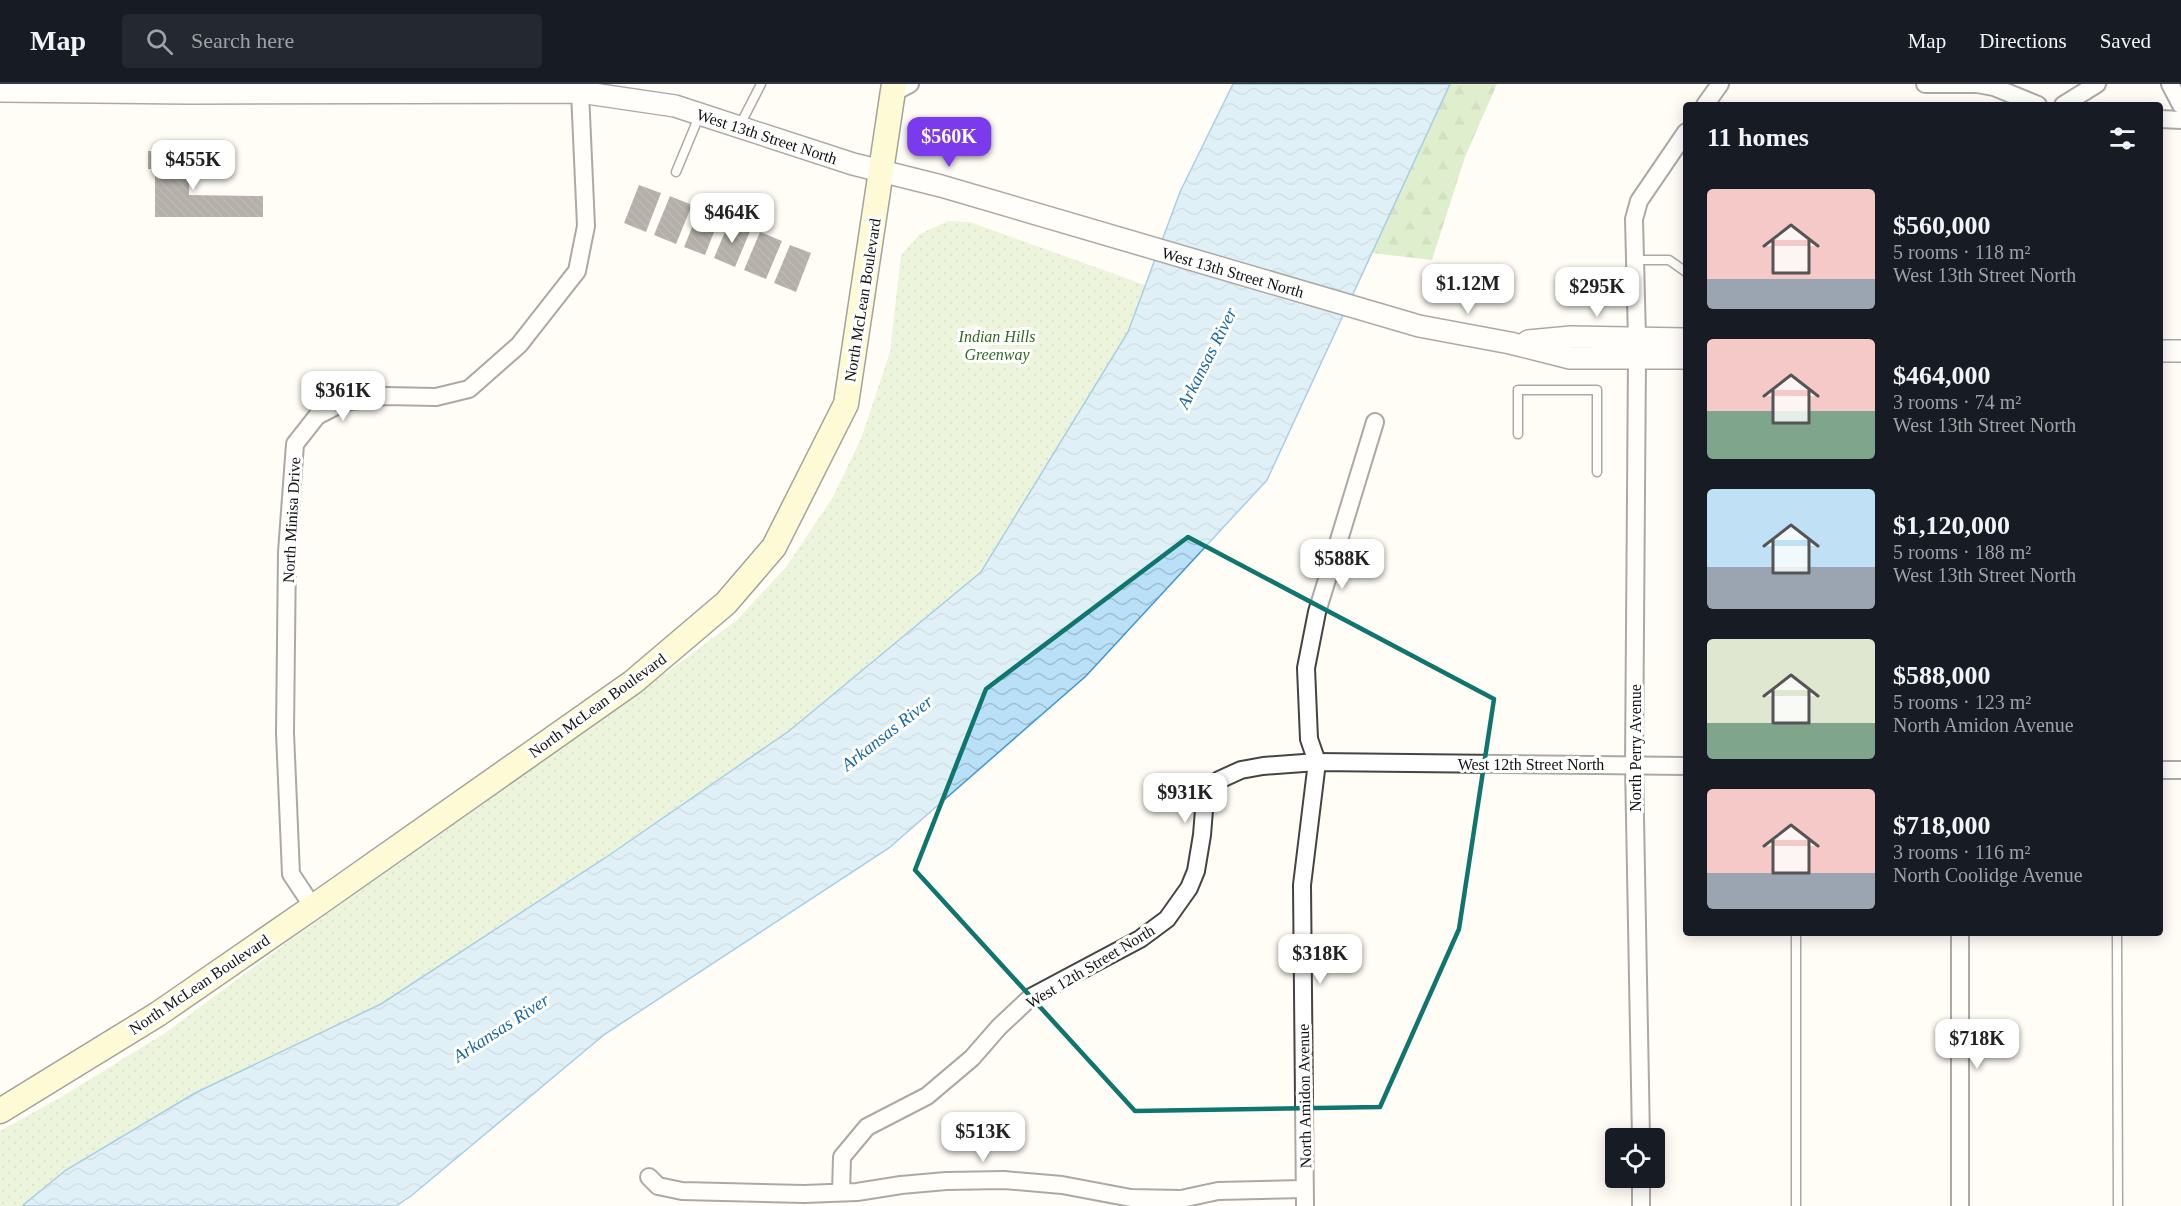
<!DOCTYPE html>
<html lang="en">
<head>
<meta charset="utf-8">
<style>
  body { margin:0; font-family:"Times New Roman",serif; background:#242831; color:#f1f3f6; height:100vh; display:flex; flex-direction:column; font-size:22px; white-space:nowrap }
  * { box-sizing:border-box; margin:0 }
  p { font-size:20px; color:#9ea1a6 }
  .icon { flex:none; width:33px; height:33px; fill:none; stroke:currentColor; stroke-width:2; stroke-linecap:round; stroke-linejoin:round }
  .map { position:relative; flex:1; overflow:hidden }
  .sheet { position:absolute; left:1683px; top:18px; width:480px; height:834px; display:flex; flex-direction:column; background:#171b24; border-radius:6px; box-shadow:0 3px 15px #0003 }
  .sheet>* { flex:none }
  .fabs { position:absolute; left:1605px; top:1044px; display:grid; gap:12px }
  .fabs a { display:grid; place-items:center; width:60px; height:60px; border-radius:6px; background:#171b24; box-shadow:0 3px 15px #0003; font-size:30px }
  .price { position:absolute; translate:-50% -51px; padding:0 14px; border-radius:12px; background:#fff; color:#222; font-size:20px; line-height:39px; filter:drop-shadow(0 2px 3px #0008) }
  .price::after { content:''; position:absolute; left:50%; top:36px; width:18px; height:14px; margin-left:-9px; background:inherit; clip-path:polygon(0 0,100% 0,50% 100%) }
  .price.active { background:#7c3aed; color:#fff }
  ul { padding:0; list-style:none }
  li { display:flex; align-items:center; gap:18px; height:150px; padding:0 24px }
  li span { display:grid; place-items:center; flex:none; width:168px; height:120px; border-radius:6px; color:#555 }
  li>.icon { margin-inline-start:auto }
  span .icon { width:72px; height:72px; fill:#fffc; stroke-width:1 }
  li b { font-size:26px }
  h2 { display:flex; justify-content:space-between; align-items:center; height:72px; padding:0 24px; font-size:26px }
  header { display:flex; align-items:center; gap:36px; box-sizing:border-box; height:84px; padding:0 30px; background:#171b24; border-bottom:2px solid #363941 }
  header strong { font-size:28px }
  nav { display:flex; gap:33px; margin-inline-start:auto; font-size:21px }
  .search { width:420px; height:54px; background:#242831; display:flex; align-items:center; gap:15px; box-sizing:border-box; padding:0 21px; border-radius:6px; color:#9ea1a6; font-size:22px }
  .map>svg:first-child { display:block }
</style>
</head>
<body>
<header>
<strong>Map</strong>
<div class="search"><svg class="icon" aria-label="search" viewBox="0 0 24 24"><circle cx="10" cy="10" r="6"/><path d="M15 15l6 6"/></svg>Search here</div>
<nav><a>Map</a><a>Directions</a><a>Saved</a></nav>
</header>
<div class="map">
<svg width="2181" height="1122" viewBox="0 0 2181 1122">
  <defs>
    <pattern id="grass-dots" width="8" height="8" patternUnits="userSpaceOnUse" patternTransform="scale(1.5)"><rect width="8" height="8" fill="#d5ebbd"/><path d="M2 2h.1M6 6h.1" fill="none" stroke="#b6c8a1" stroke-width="1.8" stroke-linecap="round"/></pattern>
    <pattern id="forest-firs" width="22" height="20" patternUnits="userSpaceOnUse" patternTransform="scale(1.5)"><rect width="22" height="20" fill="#b9dc9c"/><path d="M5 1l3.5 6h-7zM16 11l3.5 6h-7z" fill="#9ebc85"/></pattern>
    <pattern id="water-waves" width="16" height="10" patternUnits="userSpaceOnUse" patternTransform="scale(1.5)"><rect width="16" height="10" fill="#b9e0f7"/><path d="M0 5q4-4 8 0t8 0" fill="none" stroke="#9ebfd3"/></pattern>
    <pattern id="building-back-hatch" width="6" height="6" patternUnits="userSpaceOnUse" patternTransform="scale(1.5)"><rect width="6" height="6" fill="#5a524d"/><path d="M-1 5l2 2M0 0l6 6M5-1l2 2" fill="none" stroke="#6d6662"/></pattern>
  </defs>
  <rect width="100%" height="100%" fill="#fffdf5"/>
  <path fill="url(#grass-dots)" d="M948 137 970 138 1145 201 1128 248 981 488 789 647 605 774 381 920 195 1009 66 1086 22 1122H0V1047L63 1012 165 949 297 851 634 613 738 535 786 483 833 413 862 352 890 268 901 171 920 150Z"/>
  <path fill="url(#forest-firs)" d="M1450 0H1497L1465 73 1432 176 1372 169Z"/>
  <path fill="#f1ede2" d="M975 240 985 245 993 253 983 275 964 272 957 263V252L960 247 969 241Z"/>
  <path fill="url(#water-waves)" stroke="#3f96cf" stroke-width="1.5" d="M1233 0H1450L1267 396 1086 592 889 764 605 950 411 1112 396 1122H22L66 1086 195 1009 381 920 605 774 789 647 981 488 1128 248 1180 108Z"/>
  <g fill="url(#building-back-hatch)">
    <path d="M148 67H196V85H189V111L263 112V133H155V85H148Z"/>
    <path d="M639 101 661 109 646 148 624 139Z"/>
    <path d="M670 112 692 121 676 160 654 151Z"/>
    <path d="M700 124 720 133 705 171 684 163Z"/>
    <path d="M730 136 751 145 735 183 714 174Z"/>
    <path d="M760 148 782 157 766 195 744 186Z"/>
    <path d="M790 161 811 169 796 208 774 199Z"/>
  </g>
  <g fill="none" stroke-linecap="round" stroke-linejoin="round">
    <defs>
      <g id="service">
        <path d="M739 43 761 0"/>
        <path d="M676 88 700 30"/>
        <path d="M1635 176H1669L1686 188"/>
        <path d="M1518 350V306H1597V388"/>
        <path d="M1796 849V1122"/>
        <path d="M2117 849 2118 1122"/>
      </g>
      <g id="minor">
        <path d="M1925 0H1977L1994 3 2038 21"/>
        <path d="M2170 0 2181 21"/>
        <path d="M893 9 910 0"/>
        <path d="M1705 21 1720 0"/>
        <path d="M2063 21 2097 0"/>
        <path d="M2160 35 2181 36"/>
        <path d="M1637 254 1634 135 1639 117 1686 48"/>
        <path d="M1637 274 1634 680 1641 1054"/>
        <path d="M2160 686H2181"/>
        <path d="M313 823 291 790 285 649 287 468 295 360 317 332 344 318 385 312 436 313 469 305 519 261 577 187 586 142 580 8"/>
        <path d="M649 1093 658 1102 682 1107 804 1110 857 1108 901 1101 946 1097 1004 1096 1062 1101 1131 1114 1181 1115 1218 1107 1304 1105"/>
        <path d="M841 1108 842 1073 867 1043 927 1012 972 974 999 943 1031 913 1140 855 1167 835 1189 804 1196 787 1202 751 1204 726 1209 711 1219 696 1241 686 1263 682 1317 678 1686 682"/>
        <path d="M1305 1122 1302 801 1317 678 1309 655 1306 584 1317 528 1375 338"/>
        <path d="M1641 1122V1094"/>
        <path d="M1960 1122V849"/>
      </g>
      <g id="tertiary">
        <path d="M0 7 190 9 580 8 675 22 853 80 941 102 1419 242 1510 259 1570 274H1686"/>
        <path d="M1528 257 1571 253 1686 255"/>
        <path d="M2160 267H2181"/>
      </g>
      <path id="secondary" d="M0 1027 158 930 313 823 633 598 726 519 774 463 846 320 894 0"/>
    </defs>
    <use href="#service" stroke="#444" stroke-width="11"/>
    <use href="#minor" stroke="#444" stroke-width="20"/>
    <use href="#tertiary" stroke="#444" stroke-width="24"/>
    <use href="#secondary" stroke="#333" stroke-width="27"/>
    <use href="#service" stroke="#fff" stroke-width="8"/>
    <use href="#minor" stroke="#fff" stroke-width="16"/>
    <use href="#tertiary" stroke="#fff" stroke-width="21"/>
    <use href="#secondary" stroke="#fff6b0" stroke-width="24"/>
  </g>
  <path d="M0 0H2181V1122H0ZM1188 453 1494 615 1459 845 1380 1023 1135 1027 915 786 986 605Z" fill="#fffdf5" fill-opacity=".55" fill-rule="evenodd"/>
  <path fill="none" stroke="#0f766e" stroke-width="4.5" stroke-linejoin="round" d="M1188 453 1494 615 1459 845 1380 1023 1135 1027 915 786 986 605Z"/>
  <g text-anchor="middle" stroke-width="6" stroke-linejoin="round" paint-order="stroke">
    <g font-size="16" fill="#111" stroke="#fff">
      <text transform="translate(767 52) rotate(18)" y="6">West 13th Street North</text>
      <text transform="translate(1233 188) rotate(16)" y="6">West 13th Street North</text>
      <text transform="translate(862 216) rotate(-81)" y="6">North McLean Boulevard</text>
      <text transform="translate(291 436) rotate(-87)" y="6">North Minisa Drive</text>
      <text transform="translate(597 621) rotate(-36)" y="6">North McLean Boulevard</text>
      <text transform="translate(1635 664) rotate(-90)" y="6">North Perry Avenue</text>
      <text x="1531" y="686">West 12th Street North</text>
      <text transform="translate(1090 882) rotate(-31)" y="6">West 12th Street North</text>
      <text transform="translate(199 900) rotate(-34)" y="6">North McLean Boulevard</text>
      <text transform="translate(1304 1012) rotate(-91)" y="6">North Amidon Avenue</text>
    </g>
    <g font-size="16" font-style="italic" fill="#2f6b1f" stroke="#fff">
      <text x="997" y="258">Indian Hills<tspan x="997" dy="18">Greenway</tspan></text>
    </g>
    <g font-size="18" font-style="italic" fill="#1768a6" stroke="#fff">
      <text transform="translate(1207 274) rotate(-63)" y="6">Arkansas River</text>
      <text transform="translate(887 649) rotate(-38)" y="6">Arkansas River</text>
      <text transform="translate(501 944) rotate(-33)" y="6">Arkansas River</text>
    </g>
  </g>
</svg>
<div class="fabs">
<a><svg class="icon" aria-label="locate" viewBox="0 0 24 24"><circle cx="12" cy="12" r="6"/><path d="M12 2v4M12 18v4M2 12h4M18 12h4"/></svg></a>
</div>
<b class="price active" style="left:949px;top:84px">$560K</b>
<b class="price" style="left:193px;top:107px">$455K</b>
<b class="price" style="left:732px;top:160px">$464K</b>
<b class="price" style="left:1468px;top:231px">$1.12M</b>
<b class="price" style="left:1597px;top:234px">$295K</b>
<b class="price" style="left:343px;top:338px">$361K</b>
<b class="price" style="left:1342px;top:506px">$588K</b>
<b class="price" style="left:1185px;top:740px">$931K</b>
<b class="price" style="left:1320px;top:901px">$318K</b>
<b class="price" style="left:1977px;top:986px">$718K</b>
<b class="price" style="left:983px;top:1079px">$513K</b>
<section class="sheet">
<h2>11 homes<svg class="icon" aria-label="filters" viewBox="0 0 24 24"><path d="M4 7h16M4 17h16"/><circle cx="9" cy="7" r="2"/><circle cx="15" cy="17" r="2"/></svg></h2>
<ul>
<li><span style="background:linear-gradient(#f6c9c9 75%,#9aa5b1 0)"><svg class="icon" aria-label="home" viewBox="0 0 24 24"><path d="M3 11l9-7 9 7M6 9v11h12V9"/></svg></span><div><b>$560,000</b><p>5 rooms · 118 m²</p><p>West 13th Street North</p></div></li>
<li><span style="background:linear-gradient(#f6c9c9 60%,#7fa58c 0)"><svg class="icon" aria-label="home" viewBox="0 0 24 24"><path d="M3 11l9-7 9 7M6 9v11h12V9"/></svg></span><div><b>$464,000</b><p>3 rooms · 74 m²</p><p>West 13th Street North</p></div></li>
<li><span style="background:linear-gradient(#bfe0f5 65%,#9aa5b1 0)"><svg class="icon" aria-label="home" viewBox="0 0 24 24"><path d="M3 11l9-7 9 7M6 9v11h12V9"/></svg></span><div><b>$1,120,000</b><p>5 rooms · 188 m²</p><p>West 13th Street North</p></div></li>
<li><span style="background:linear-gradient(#dfe7d0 70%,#7fa58c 0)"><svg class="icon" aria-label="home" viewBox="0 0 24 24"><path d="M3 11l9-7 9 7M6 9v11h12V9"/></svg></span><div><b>$588,000</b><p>5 rooms · 123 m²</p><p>North Amidon Avenue</p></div></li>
<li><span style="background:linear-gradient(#f6c9c9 70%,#9aa5b1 0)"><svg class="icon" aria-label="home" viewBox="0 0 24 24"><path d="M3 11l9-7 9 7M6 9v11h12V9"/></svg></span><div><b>$718,000</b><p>3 rooms · 116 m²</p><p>North Coolidge Avenue</p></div></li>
</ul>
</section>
</div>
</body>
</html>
